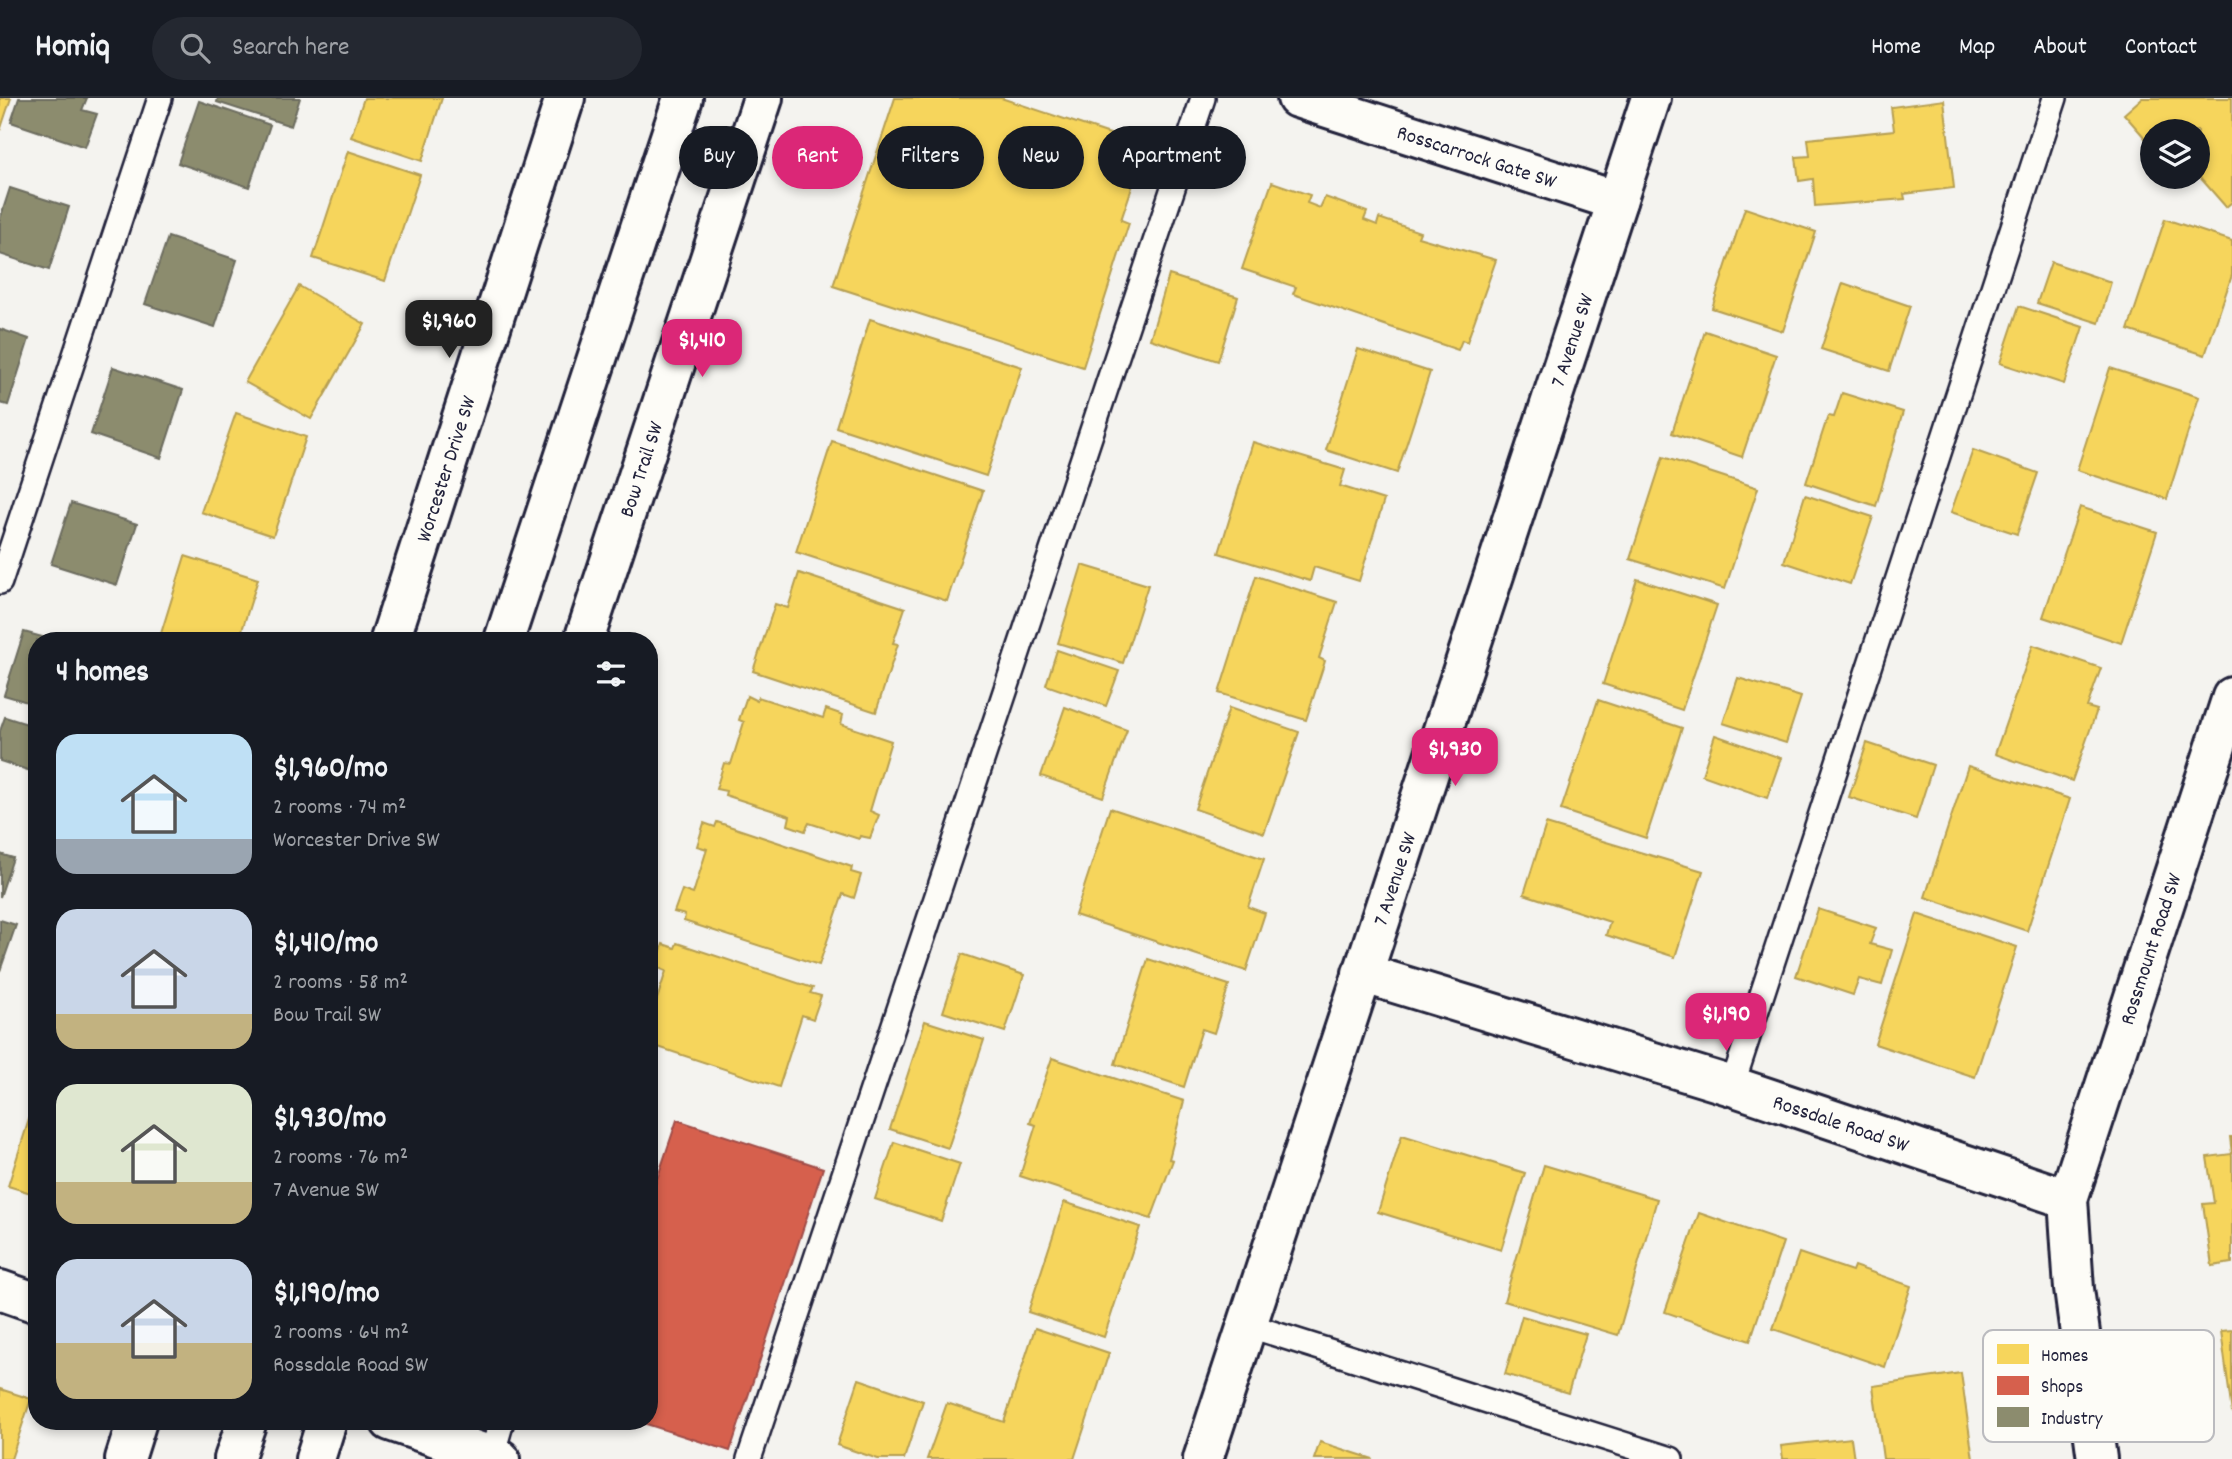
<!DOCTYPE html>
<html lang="en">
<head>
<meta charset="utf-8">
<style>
  body { margin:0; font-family:Dekko,sans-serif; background:#242831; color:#f1f3f6; height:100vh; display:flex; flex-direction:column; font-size:26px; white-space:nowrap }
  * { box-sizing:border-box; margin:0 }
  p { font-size:23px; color:#9ea1a6 }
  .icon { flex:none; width:38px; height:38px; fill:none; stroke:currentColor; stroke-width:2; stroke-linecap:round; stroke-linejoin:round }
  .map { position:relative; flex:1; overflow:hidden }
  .drawer { position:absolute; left:28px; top:534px; width:630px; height:798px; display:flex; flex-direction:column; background:#171b24; border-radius:28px; box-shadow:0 4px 10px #0003 }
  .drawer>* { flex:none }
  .top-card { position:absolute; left:679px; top:28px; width:665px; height:63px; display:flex; gap:14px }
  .controls { position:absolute; left:2140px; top:21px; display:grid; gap:14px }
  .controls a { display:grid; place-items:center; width:70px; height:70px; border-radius:50%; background:#171b24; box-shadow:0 4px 10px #0003; font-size:35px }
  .price { position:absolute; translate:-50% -60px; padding:0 16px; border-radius:14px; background:#db2777; color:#fff; font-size:23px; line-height:46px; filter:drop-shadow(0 2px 4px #0008) }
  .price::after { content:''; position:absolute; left:50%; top:42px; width:21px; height:16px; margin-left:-10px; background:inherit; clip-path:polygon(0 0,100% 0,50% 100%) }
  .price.current { background:#222; color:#fff }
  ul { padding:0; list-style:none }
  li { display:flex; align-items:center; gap:21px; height:175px; padding:0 28px }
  li span { display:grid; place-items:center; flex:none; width:196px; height:140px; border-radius:21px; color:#555 }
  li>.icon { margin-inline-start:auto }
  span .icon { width:84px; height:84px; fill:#fffc; stroke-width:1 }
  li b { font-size:30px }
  h2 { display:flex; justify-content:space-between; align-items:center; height:84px; padding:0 28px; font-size:30px }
  .pill { padding:0 24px; border-radius:32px; background:#171b24; box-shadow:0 4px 10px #0003; font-size:24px; line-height:63px }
  .pill.current { background:#db2777; color:#fff }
  header { display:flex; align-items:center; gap:42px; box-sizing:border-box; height:98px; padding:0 35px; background:#171b24; border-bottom:2px solid #363941 }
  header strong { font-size:33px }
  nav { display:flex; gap:38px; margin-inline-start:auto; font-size:24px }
  .search { width:490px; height:63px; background:#242831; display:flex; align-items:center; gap:18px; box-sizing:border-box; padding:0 24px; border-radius:38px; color:#9ea1a6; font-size:26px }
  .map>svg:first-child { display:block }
</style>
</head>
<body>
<header>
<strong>Homiq</strong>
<div class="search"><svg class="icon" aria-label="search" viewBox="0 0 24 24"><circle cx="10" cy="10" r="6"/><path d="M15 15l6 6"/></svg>Search here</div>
<nav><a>Home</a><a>Map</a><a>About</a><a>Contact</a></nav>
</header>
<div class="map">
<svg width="2232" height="1361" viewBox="0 0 2232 1361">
  <rect width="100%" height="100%" fill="#f4f3ef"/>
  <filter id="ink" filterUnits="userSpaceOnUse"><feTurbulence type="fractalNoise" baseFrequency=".0143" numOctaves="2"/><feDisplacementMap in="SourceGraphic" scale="14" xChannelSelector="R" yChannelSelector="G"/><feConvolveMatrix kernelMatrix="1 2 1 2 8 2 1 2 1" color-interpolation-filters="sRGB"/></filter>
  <g filter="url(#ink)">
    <g fill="#f6d55c" stroke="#b69f52" stroke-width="2">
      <path d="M0 0H11L0 33Z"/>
      <path d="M364 0H442L422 63 351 39Z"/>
      <path d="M895 0H1001L1146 48 1121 122 1129 125 1083 269 833 188Z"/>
      <path d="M2142 0H2232V104L2226 109 2198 77V33H2152V48L2124 16Z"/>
      <path d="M1944 2 1954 90 1904 96 1905 101 1815 108 1813 81 1799 83 1796 59 1810 58 1808 41 1894 32 1891 9Z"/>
      <path d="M348 53 420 77 385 183 313 160Z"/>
      <path d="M1272 84 1310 97 1307 105 1320 110 1325 99 1367 114 1364 122 1377 127 1379 120 1420 134 1418 139 1496 162 1467 244 1462 242 1458 252 1293 196 1296 189 1242 171Z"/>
      <path d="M1745 110 1816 134 1783 233 1712 210Z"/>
      <path d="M2165 121 2232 143V177L2205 257 2128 232Z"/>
      <path d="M2051 164 2111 184 2099 225 2037 205Z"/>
      <path d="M1169 177 1238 199 1218 263 1150 241Z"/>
      <path d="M1843 185 1910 208 1889 273 1821 251Z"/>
      <path d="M299 188 365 226 311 321 245 284Z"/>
      <path d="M2019 208 2083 229 2064 286 2000 265Z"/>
      <path d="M870 221 1022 269 986 378 836 329Z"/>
      <path d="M1705 233 1776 257 1742 359 1672 335Z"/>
      <path d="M1358 251 1430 274 1397 375 1326 352Z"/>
      <path d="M2110 270 2199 299 2167 401 2077 372Z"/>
      <path d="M1842 295 1903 314 1876 408 1806 385 1828 318 1834 319Z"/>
      <path d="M236 315 306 339 273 438 201 414Z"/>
      <path d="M832 343 983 393 947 503 796 454Z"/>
      <path d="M1253 344 1345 372 1340 388 1384 402 1359 483 1314 469 1310 483 1219 455Z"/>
      <path d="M1973 352 2038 375 2017 436 1951 414Z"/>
      <path d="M1663 359 1758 390 1725 491 1630 461Z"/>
      <path d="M1805 397 1873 419 1850 486 1784 464Z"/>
      <path d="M2080 409 2157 434 2121 545 2043 519Z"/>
      <path d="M185 458 258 481 239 542H159Z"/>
      <path d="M1082 467 1148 487 1123 565 1058 545Z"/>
      <path d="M799 475 905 510 893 545 898 546 876 614 753 573 775 506 788 510Z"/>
      <path d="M1256 478 1337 504 1319 560 1325 563 1306 622 1219 595Z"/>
      <path d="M1637 481 1717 507 1682 612 1603 586Z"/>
      <path d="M2033 547 2101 570 2087 609 2097 612 2072 683 1995 656Z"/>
      <path d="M1057 552 1119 573 1106 608 1046 587Z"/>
      <path d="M1738 580 1801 599 1786 645 1723 625Z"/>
      <path d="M747 598 757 603 758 599 823 620 826 611 843 617 841 626 891 643 870 713 879 717 870 740 860 738 859 741 809 725 805 733 788 727 790 718 725 697 726 693 716 691 724 665 731 666 744 624 739 622Z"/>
      <path d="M1598 602 1682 630 1646 740 1561 712Z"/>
      <path d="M1065 609 1127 632 1103 699 1041 678Z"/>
      <path d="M1229 610 1299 634 1264 735 1195 711Z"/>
      <path d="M1715 637 1781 660 1767 700 1702 677Z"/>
      <path d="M1867 645 1933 667 1916 721 1849 699Z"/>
      <path d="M1968 668 2070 701 2027 833 1925 799Z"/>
      <path d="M1110 710 1264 761 1248 809 1265 815 1246 873 1075 817Z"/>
      <path d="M717 724 852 769 851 774 861 777 854 800 843 796 819 867 684 823 685 817 674 814 682 792 693 796 707 751 697 748 704 725 715 729Z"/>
      <path d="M1546 726 1703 773 1675 859 1606 837 1610 824 1524 796Z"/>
      <path d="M1818 811 1876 830 1870 846 1892 852 1882 887 1859 881 1853 897 1796 878Z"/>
      <path d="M1917 816 2017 849 1975 979 1875 946Z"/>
      <path d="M677 845 813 890 810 895 821 898 813 921 802 917 779 989 649 946V916L652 917 666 873 656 869 663 846 675 850Z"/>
      <path d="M962 856 1024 877 1005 934 943 914Z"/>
      <path d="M1148 861 1229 887 1214 935 1202 931 1184 989 1115 966Z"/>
      <path d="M925 923 984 942 948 1050 890 1031Z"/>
      <path d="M1052 960 1184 1003 1169 1061 1173 1062 1151 1121 1020 1078 1036 1027 1030 1025Z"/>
      <path d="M37 996V1097L8 1088Z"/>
      <path d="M1402 1037 1525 1075 1501 1152 1378 1114Z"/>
      <path d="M2230 1039H2232V1165L2212 1168 2203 1106 2214 1105 2207 1059 2232 1056Z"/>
      <path d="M894 1044 960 1066 941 1123 875 1101Z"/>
      <path d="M1544 1067 1657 1101 1618 1237 1504 1203Z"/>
      <path d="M1064 1104 1140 1129 1104 1239 1028 1214Z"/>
      <path d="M1699 1115 1783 1144 1750 1243 1665 1214Z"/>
      <path d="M1799 1155 1852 1173 1854 1168 1911 1188 1885 1269 1773 1231Z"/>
      <path d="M1522 1218 1586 1236 1568 1295 1505 1276Z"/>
      <path d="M1035 1230 1109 1255 1074 1361H927L947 1305 1004 1324Z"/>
      <path d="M2232 1232V1315L2221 1233Z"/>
      <path d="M1961 1275 1973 1361H1883L1873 1288Z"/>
      <path d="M859 1281 923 1303 904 1361H878L837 1347Z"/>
      <path d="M0 1291 31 1301 11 1361H0Z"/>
      <path d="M1851 1340 1854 1361H1783L1781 1348Z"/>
      <path d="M1320 1344 1373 1361H1314Z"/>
    </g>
    <path fill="#d6604d" stroke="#a04d48" stroke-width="2" d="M677 1022 823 1070 730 1353 637 1323H649V1105Z"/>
    <g fill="#8c8c6e" stroke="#6c6c5f" stroke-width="2">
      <path d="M19 0H87L82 12 97 16 85 49 11 24Z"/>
      <path d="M218 0H300L291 28 217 4Z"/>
      <path d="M199 3 270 27 249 89 178 65Z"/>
      <path d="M10 90 69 109 49 172 0 156V121Z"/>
      <path d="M168 139 237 162 215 229 145 206Z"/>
      <path d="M0 231 29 241 8 307 0 305Z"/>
      <path d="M113 269 183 292 161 360 91 336Z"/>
      <path d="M71 405 137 426 117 487 51 466Z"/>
      <path d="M24 534 53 542H37V607L4 597Z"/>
      <path d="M5 619 37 629V675L0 663V633Z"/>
      <path d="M0 756 13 760 0 799Z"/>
      <path d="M0 822 16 827 0 873Z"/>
    </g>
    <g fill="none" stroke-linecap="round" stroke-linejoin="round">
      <defs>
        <g id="lane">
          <path d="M0 484 160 0"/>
          <path d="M1732 988 2055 0"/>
          <path d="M1247 1227 1671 1361"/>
          <path d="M492 1358 502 1323"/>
          <path d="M749 1361 1203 0"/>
        </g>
        <g id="street">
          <path id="s1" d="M1297 0 1617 103"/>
          <path id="s2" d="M390 542 565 0"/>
          <path id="s3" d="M1362 875 1732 988 2068 1101"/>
          <path d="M0 1192 37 1205"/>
          <path d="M390 1323 500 1361"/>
          <path d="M125 1361 137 1323"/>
          <path id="s4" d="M1203 1361 1651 0"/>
          <path id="s5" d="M2097 1361 2074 1191 2068 1101 2232 599"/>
        </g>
        <g id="secondary">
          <path d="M504 542 683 0"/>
          <path id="s6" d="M584 542 763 0"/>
          <path d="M234 1361 247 1323"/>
          <path d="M315 1361 327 1323"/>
        </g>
      </defs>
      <use href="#lane" stroke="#22223b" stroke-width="28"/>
      <use href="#street" stroke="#22223b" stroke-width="44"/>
      <use href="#secondary" stroke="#22223b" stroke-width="44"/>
      <use href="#lane" stroke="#fdfcf7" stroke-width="23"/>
      <use href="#street" stroke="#fdfcf7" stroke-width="38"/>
      <use href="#secondary" stroke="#fdfcf7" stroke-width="38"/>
    </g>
  </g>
  <g text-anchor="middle" stroke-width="7" stroke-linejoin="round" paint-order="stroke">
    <g font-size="21" fill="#22223b" stroke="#fdfcf7">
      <text dy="7" stroke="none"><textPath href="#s1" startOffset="189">Rosscarrock Gate SW</textPath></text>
      <text dy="7" stroke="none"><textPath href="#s4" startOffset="1178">7 Avenue SW</textPath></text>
      <text dy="7" stroke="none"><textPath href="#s2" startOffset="180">Worcester Drive SW</textPath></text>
      <text dy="7" stroke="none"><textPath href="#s6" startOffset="180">Bow Trail SW</textPath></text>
      <text dy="7" stroke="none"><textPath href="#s4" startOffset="611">7 Avenue SW</textPath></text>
      <text dy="7" stroke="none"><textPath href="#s5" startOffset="525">Rossmount Road SW</textPath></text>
      <text dy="7" stroke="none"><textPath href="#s3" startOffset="502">Rossdale Road SW</textPath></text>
    </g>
  </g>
  <rect x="1983" y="1232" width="231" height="112" rx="10" fill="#fdfcf7" stroke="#bbbbbf" stroke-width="2"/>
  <rect x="1997" y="1246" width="32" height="20" fill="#f6d55c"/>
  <rect x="1997" y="1278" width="32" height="19" fill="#d6604d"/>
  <rect x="1997" y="1309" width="32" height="20" fill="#8c8c6e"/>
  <g font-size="19" fill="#22223b">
    <text x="2041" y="1263">Homes</text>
    <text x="2041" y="1294">Shops</text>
    <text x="2041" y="1326">Industry</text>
  </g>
</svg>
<div class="controls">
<a><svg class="icon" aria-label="layers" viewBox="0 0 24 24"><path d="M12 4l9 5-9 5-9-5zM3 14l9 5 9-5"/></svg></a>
</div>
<b class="price current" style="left:449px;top:262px">$1,960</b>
<b class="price" style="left:702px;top:281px">$1,410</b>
<b class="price" style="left:1455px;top:690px">$1,930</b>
<b class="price" style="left:1726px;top:955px">$1,190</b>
<div class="top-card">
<a class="pill">Buy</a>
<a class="pill current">Rent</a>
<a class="pill">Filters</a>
<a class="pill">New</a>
<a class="pill">Apartment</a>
</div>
<section class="drawer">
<h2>4 homes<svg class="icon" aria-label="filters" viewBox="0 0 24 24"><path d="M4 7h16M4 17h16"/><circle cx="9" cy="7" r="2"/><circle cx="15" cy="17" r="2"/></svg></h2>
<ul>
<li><span style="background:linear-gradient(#bfe0f5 75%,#9aa5b1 0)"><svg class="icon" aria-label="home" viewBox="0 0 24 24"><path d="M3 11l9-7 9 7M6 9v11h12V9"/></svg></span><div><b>$1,960/mo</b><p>2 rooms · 74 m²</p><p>Worcester Drive SW</p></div></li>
<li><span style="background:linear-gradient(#c9d6e8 75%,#c2b280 0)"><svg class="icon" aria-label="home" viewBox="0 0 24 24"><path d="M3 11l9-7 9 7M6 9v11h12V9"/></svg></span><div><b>$1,410/mo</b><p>2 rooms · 58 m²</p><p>Bow Trail SW</p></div></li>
<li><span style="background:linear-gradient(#dfe7d0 70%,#c2b280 0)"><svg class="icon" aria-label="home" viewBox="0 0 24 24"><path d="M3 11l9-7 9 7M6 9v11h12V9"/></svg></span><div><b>$1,930/mo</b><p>2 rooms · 76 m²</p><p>7 Avenue SW</p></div></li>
<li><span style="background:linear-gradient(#c9d6e8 60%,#c2b280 0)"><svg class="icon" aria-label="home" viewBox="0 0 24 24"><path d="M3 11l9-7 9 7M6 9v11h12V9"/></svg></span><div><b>$1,190/mo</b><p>2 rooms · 64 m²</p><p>Rossdale Road SW</p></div></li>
</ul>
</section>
</div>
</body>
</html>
